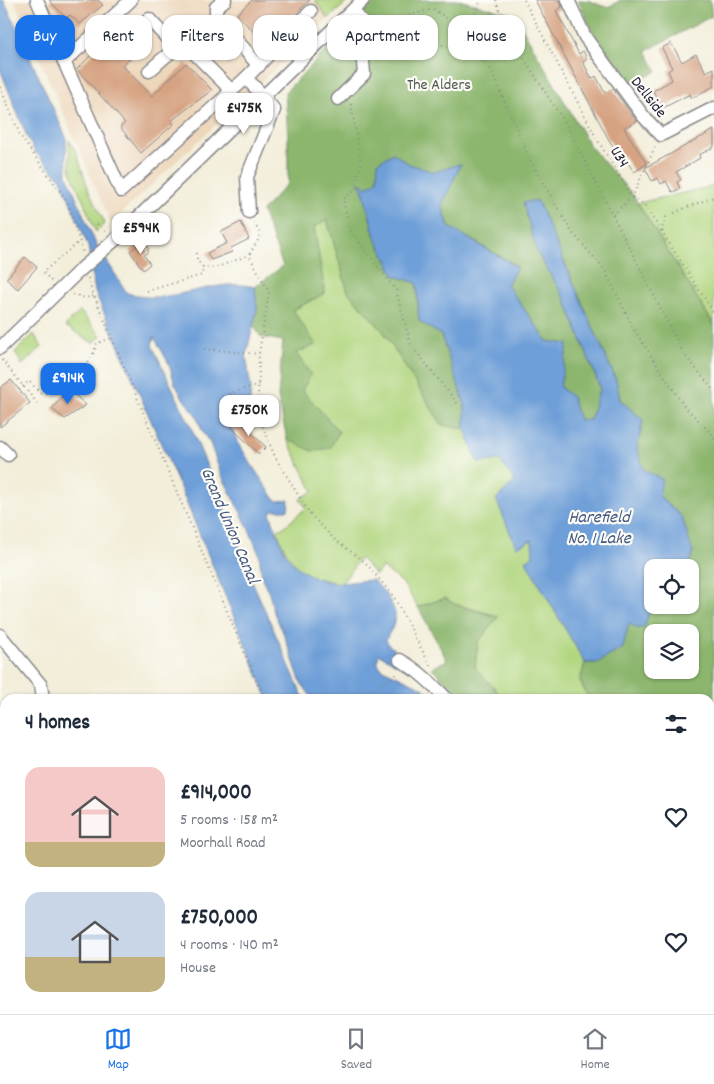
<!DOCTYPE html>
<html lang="en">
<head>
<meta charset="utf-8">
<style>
  body { margin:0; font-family:Dekko,sans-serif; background:#f6f6f7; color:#1f2937; height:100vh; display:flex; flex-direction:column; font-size:19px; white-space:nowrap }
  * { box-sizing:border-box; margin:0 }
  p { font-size:16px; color:#747a83 }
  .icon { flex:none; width:28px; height:28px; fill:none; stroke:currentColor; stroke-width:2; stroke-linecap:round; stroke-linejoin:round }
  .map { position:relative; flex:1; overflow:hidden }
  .side { position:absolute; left:0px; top:694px; width:715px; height:321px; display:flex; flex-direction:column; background:#fff; border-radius:15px 15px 0 0; box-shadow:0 1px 4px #0004 }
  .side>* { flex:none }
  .guide { position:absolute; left:15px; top:15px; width:685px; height:45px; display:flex; gap:10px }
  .tools { position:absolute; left:644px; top:559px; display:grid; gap:10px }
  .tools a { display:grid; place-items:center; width:55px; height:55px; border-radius:10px; background:#fff; box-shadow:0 1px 4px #0004; font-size:25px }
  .price { position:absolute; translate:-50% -42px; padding:0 11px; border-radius:10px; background:#fff; color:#222; font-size:16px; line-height:32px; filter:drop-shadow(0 1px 2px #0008) }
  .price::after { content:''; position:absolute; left:50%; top:30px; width:15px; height:11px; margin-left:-8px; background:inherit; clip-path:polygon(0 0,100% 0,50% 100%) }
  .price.selected { background:#1a73e8; color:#fff }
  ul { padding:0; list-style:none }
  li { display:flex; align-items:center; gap:15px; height:125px; padding:0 25px }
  li span { display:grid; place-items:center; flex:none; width:140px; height:100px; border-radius:15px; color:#555 }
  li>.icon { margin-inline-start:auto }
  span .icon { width:60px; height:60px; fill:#fffc; stroke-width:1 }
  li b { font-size:21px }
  h2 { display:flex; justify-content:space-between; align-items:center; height:60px; padding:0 25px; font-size:21px }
  .pill { padding:0 18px; border-radius:15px; background:#fff; box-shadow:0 1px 4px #0004; font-size:18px; line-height:45px }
  .pill.selected { background:#1a73e8; color:#fff }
  .dock { display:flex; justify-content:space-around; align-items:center; height:70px; border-top:1px solid #e0e1e3; background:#fff; font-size:14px; color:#747a83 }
  .dock a { display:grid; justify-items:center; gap:2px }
  .dock .selected { color:#1a73e8 }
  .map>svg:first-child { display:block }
</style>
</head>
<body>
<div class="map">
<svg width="714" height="1014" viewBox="0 0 714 1014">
  <rect width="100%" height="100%" fill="#fdfcf7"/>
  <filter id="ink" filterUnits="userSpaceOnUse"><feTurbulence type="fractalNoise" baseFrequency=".02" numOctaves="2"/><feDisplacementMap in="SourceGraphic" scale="10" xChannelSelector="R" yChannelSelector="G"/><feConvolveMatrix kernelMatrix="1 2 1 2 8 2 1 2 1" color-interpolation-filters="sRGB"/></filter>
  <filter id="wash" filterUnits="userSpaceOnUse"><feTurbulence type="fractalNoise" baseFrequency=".0096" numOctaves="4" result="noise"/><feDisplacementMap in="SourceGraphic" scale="20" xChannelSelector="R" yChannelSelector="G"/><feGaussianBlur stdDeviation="1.12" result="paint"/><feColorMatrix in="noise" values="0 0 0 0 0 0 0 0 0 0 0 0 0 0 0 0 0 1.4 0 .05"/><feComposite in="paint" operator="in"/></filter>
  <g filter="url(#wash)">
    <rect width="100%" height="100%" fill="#f3eeda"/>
    <path fill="#edd7bb" d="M14 0H315L328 19 111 223Z"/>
    <g fill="#b0d57e" stroke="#697c5c">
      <path d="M315 0H349L328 19Z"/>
      <path d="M69 140 76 151 89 191 105 223 96 232 73 177 70 169Z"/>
      <path d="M714 186V325L638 203Z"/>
      <path d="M327 219 348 292 383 331 442 425 465 429 478 463 499 460 516 481V546L533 540V556L526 561 585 663 580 681 589 699H501L494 687 475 669 477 642 498 616 454 604 445 598 418 607 402 582 382 567 376 575 360 558 342 583C302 578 291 567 277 531L285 526 306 508 300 499 313 491 287 439 298 440 301 390 295 353 293 310 325 293 314 227Z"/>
      <path d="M80 311 101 336 93 343 65 326Z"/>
      <path d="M34 334 42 347 22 365 15 352Z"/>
    </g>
    <g fill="#8cb66d" stroke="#576c54" fill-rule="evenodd">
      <path d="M376 0H458L514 14 590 146 632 194 714 325V919L710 913V699H589L580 681 585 663H597L629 622 647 592 652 589V605H690V568L664 567 682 517 659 496 644 470 637 448 643 420 620 400 616 380 537 200V252L565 299 600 388 591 420H579L572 397 560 387 547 341 507 285 517 266 449 227 442 205 460 164 434 172 409 164 393 153 377 181 367 187 360 182 364 194 375 237 395 276 417 283 419 321 441 334 465 405V429L442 425 383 331 348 292 327 220 314 227 325 293 293 310 316 345 296 353 311 375 302 390 339 432 330 448 312 451 287 439 278 397 283 341 261 337 253 325 257 310 255 287 283 266 262 211 288 183V136L285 92ZM652 632H690V670H652Z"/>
      <path d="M578 0C581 0 586 0 590 1 604 6 605 11 620 0H710L712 16 646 51 657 71 630 86 598 43Z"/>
      <path d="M445 598 454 604 498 617 478 642 475 668 494 687 501 699H458L453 689 432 668 447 660 418 607Z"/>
      <path d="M710 957 714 958V1010L709 1014H593L600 1010H710Z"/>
    </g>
    <g fill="#6e9fd8" stroke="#48608a">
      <path d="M0 0H4L66 137 67 175 95 242 127 293C133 294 140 297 146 297 182 299 219 278 255 287L257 310 246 355 251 388 250 401 246 410 231 427C242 453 260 477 276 501L289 500 288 510H272L270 514C276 527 279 541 286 554 297 572 321 583 342 583 353 582 363 580 373 580 383 590 398 607 395 622 393 628 388 634 386 640L389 645 412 664 409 671 379 654 377 662 381 668 423 688 430 699H313L301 683 283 632 274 613 269 593 262 578 259 554 248 527 221 474 210 443 203 433 196 415 184 400 175 384 168 362 154 337 152 345 190 425 239 544 250 576 304 699H268L182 492 95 292 88 246 61 179 35 152 27 137 0 69Z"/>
      <path d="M202 25 233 60 228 64 197 29Z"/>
      <path d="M393 153 409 164 434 172 461 164 442 205 449 227 517 267 507 285 547 341 568 344 560 387 572 397 579 420H590L600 387 565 299 537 252 523 203 537 200 616 380 620 400 643 420 637 448 644 470 662 479 659 496 682 517 693 553 689 567 664 564V567L652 568V589L647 593 651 607 644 628H636L629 623 623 648 597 663H585L526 561 533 556 532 540 516 547 496 499 515 481 499 460 478 463 465 429V405L441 335 419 321 417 283 395 276 375 237 364 194 359 181 367 187 377 181 378 162Z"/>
      <path d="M0 892 5 895V952L0 950Z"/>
      <path d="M170 1010H372L374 1014H169Z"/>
      <path d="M438 1010H600L593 1014H439Z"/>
    </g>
    <path fill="#f3eeda" d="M202 1010H253L262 1014H211Z"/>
    <g id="blocks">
      <g fill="#d6a382">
        <path d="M49 0H98L103 5 80 24 70 15 66 18Z"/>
        <path d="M252 0H310L264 43 237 14Z"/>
        <path d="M535 0H560L562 7 556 11 579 54 583 51 587 59 583 62 592 79 596 76 605 93 613 89 636 120 637 121 624 128 647 164 634 172 623 155 620 157 609 140Z"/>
        <path d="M119 28 140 50 122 65 152 96 186 63 212 90 171 121 174 124 141 153 120 127 125 123 77 69Z"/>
        <path d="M671 43 682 62 696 54 706 72 714 68V86L692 98 690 94 663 108 653 91 672 80 668 71 672 68 662 48Z"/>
        <path d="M714 130V147L699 155 700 158 676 172 681 180 677 182 680 189 672 192 666 181 661 184 658 178 652 181 645 168Z"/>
        <path d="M241 222 249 239 231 248 232 252 211 260 207 253 227 243 221 232Z"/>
        <path d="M144 241 149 249 147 250 149 252 144 255 150 264 143 270 130 251Z"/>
        <path d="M25 257 37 267 18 289 6 279Z"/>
        <path d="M11 380 30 403 0 427V388Z"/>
        <path d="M68 389 86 405 65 419 52 409Z"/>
        <path d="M238 420 266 447 259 454 231 427Z"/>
      </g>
    </g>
  </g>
  <g filter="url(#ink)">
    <use href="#blocks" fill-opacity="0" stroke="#8a888a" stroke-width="1"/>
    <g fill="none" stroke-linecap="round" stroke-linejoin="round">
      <defs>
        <g id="minor">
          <path d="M37 0 121 191 246 78 264 97 274 110 247 177 249 212"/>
          <path d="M225 0 216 7V16L259 66"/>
          <path d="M568 0 585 37 644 117 661 135 714 108"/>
          <path d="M149 19 176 48"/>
          <path d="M64 62 131 0"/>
          <path d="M149 71C160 62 173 46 188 47L232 91"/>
          <path d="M246 78 311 11"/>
          <path d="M338 99 364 74 362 50 368 33 364 24 353 11"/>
          <path d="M116 239 363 0"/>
          <path d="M0 348 78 272"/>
          <path d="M0 447 8 455"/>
          <path d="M0 635 41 685 43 699"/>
          <path d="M400 660C418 670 432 684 447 699"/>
          <path d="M0 750 5 746"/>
        </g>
      </defs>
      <use href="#minor" stroke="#8a888a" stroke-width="15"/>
      <g stroke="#8a888a" stroke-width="2" stroke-dasharray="1 4" stroke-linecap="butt">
        <path d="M496 0 506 30 568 128 684 354 714 391"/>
        <path d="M524 0 597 139 632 197 645 206 714 313"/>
        <path d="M375 19 386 21 433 9 468 32 483 51 529 158 571 231 605 270 633 328 684 406 712 434 714 440"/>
        <path d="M388 22 415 29 421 36 488 64"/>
        <path d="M468 32 481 0"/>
        <path d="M0 87 21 137 67 201 83 253"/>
        <path d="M351 104 361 163 355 190 343 199 350 230 396 290 411 345 458 404"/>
        <path d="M613 215 632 197 656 145"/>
        <path d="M254 223 261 235 249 255 269 292 259 354 258 406 263 427 275 457 310 514 334 539 365 562 394 597 431 667"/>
        <path d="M97 224 106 232"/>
        <path d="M663 232 662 228 666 217 685 208 714 197"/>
        <path d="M197 253V260L203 267 215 268 249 255"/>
        <path d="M88 278 90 286 264 699"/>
        <path d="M51 281 43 272 80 241"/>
        <path d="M147 291 202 275 203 267"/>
        <path d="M73 294 85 298 94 296"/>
        <path d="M204 349 259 354"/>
        <path d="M2 360 37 403"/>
        <path d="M19 390 29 381 41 394C64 391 58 379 72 370 75 368 80 369 83 367 91 363 94 351 97 343L112 338"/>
        <path d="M229 394 259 384"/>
        <path d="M357 699 396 675 400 674"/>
        <path d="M0 811 5 818"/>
        <path d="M0 852 5 857"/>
        <path d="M710 944 712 947 710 963"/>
        <path d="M0 976 5 979"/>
        <path d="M710 981 714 979"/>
        <path d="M41 1010 45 1014"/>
        <path d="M393 1010 394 1014"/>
        <path d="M672 1010 673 1014"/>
        <path d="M604 1014 612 1010"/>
        <path d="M640 1014 648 1010"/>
      </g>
      <use href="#minor" stroke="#fff" stroke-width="12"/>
      <defs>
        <path id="minor-bridge" d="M78 272 116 239"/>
      </defs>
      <use href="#minor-bridge" stroke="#8a888a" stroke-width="15" stroke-linecap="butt"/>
      <use href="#minor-bridge" stroke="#fff" stroke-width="12"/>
    </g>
  </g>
  <g text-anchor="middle" stroke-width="4.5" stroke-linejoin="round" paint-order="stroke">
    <g font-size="16" fill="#4d584f" stroke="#fdfcf7">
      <text x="439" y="89">The Alders</text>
    </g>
    <g font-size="16" fill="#22223b" stroke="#fdfcf7">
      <text transform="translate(650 96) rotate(52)" y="6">Dellside</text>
      <text transform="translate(621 156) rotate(59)" y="6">U34</text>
    </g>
    <g font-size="18" font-style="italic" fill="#445a82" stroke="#fdfcf7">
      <text x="599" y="522">Harefield<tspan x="599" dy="21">No. 1 Lake</tspan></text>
      <text transform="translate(231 525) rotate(67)" y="6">Grand Union Canal</text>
    </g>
  </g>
</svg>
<div class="tools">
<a><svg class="icon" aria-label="locate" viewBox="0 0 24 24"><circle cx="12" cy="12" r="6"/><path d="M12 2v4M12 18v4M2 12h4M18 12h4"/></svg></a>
<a><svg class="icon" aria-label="layers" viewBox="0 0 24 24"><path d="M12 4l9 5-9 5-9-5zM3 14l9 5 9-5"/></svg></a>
</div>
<b class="price" style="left:244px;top:135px">£475K</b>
<b class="price" style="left:141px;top:255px">£594K</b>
<b class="price selected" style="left:68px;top:405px">£914K</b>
<b class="price" style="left:249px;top:437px">£750K</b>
<div class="guide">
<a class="pill selected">Buy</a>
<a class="pill">Rent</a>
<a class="pill">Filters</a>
<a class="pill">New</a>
<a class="pill">Apartment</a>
<a class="pill">House</a>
</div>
<section class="side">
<h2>4 homes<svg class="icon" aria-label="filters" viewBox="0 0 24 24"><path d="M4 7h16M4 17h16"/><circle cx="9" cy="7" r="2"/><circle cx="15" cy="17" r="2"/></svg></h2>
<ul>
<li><span style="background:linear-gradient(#f6c9c9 75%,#c2b280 0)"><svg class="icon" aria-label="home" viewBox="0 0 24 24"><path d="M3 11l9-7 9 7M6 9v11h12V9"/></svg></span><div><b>£914,000</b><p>5 rooms · 158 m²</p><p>Moorhall Road</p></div><svg class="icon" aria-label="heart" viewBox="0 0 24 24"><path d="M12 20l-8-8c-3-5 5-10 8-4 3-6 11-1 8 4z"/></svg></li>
<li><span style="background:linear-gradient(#c9d6e8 65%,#c2b280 0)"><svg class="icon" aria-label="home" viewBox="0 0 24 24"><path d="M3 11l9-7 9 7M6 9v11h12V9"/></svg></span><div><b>£750,000</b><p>4 rooms · 140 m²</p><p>House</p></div><svg class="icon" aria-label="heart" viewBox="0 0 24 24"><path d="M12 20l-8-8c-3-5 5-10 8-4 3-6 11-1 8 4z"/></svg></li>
</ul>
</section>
</div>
<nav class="dock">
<a class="selected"><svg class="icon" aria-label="map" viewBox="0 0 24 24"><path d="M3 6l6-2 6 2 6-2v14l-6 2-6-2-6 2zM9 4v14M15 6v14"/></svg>Map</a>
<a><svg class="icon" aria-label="saved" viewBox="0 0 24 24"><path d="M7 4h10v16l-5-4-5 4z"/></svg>Saved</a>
<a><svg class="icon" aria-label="home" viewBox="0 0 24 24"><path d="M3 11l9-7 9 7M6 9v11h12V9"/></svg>Home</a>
</nav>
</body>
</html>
